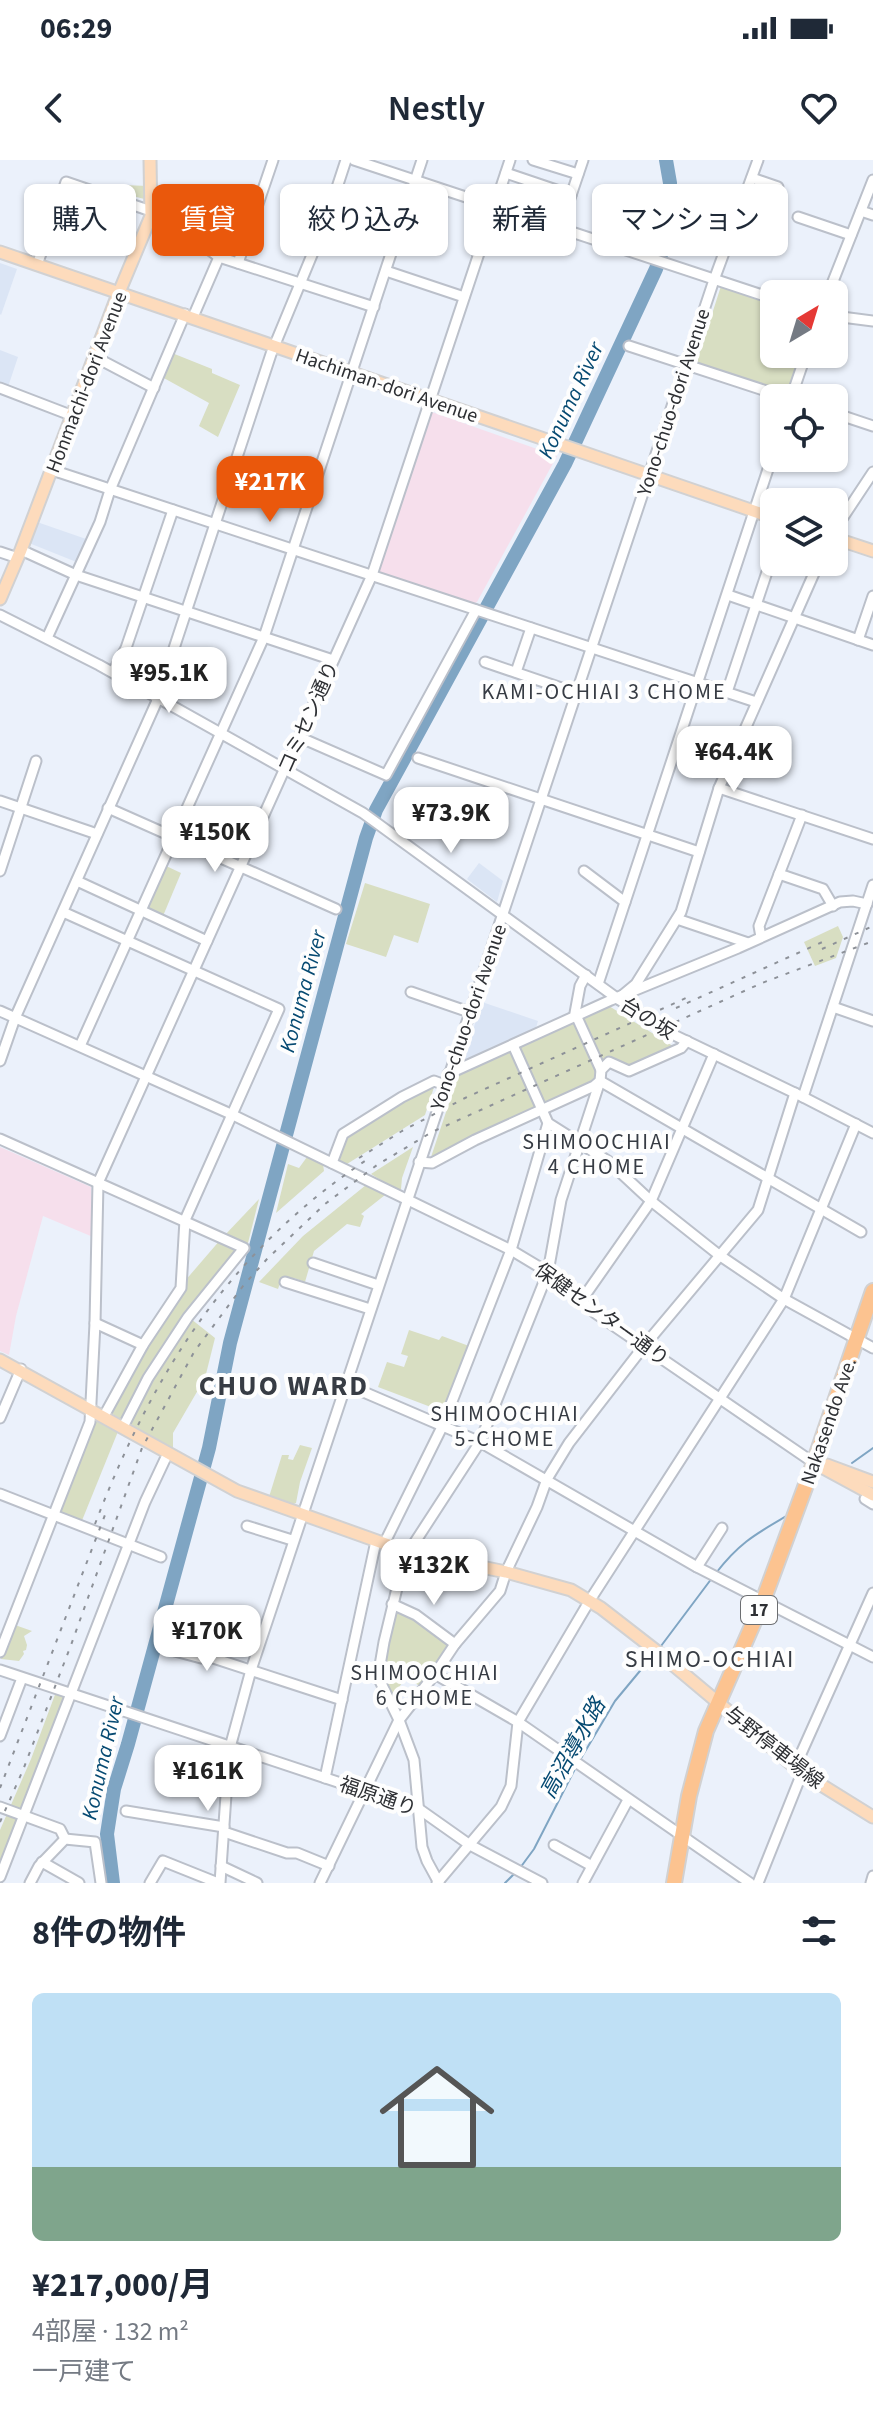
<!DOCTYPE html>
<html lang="ja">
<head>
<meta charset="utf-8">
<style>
  body { margin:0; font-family:"Source Sans 3","Noto Sans JP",sans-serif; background:#f6f6f7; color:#1f2937; height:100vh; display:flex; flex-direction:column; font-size:30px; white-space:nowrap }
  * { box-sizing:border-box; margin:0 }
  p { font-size:26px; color:#747a83 }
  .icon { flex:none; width:44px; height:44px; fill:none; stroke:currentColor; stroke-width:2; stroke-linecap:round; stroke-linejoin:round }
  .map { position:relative; height:1723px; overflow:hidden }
  .panel { display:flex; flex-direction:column; background:#fff; flex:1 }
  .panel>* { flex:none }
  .hud { position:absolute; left:24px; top:24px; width:826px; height:72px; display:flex; gap:16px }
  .needle { width:52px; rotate:38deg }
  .fabs { position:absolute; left:760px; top:120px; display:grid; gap:16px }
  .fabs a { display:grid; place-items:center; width:88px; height:88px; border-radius:12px; background:#fff; box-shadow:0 2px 6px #0004; font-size:40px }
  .price { position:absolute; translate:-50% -68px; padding:0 18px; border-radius:16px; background:#fff; color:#222; font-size:26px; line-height:52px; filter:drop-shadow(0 2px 4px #0008) }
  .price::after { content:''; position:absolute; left:50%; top:48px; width:24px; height:18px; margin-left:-12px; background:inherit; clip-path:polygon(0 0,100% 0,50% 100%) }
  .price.on { background:#ea580c; color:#fff }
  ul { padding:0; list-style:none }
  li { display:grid; align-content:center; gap:16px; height:424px; padding:0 32px }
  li+li { border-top:2px solid #e0e1e3 }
  li span { display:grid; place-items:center; height:248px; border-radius:12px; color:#555 }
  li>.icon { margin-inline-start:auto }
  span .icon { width:144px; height:144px; fill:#fffc; stroke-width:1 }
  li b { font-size:34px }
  h2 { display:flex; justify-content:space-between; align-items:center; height:96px; padding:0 32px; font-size:34px }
  .pill { padding:0 28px; border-radius:12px; background:#fff; box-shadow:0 2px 6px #0004; font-size:28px; line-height:72px }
  .pill.on { background:#ea580c; color:#fff }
  .status { display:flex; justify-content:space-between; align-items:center; height:56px; padding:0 40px; background:#fff; direction:ltr }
  .status svg { height:22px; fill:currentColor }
  header { display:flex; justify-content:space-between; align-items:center; height:104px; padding:0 32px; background:#fff; font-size:36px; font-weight:600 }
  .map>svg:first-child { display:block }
</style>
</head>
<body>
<div class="status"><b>06:29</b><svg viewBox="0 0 49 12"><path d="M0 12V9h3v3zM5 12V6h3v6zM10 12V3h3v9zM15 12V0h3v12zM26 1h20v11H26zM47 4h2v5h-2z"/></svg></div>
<header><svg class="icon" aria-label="back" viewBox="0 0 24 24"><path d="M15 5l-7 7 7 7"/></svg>Nestly<svg class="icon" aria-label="heart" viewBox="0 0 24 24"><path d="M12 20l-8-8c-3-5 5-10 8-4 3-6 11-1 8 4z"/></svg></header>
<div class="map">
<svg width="873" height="1723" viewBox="0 0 873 1723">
  <rect width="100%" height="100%" fill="#ebf1fb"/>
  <g fill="#dbe5f5">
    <path d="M0 103 17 109 1 155 0 154Z"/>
    <path d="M0 190 18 197 8 227 0 224Z"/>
    <path d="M37 362 89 380 79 403 29 383Z"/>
    <path d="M479 703 503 721 497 742 467 719Z"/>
    <path d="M482 842 538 861 535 871 468 901 464 898Z"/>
  </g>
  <g fill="#f6dfec">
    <path d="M432 252 557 296 477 442 473 444 380 415 378 411Z"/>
    <path d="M0 987 91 1027 93 1077 43 1056 16 1156 9 1195 0 1191Z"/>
  </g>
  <g fill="#d8dec2">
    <path d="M98 24 148 26V40L129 35 127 41 96 31Z"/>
    <path d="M721 126 774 143V194H802L789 235 696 204Z"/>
    <path d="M172 193 212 209V213L240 225 218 277 199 266 209 243 162 217Z"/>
    <path d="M164 705 181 713 163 756 160 757 146 750Z"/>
    <path d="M365 723 430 744 418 783 394 775 386 797 346 784Z"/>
    <path d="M838 766 843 777 836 798 815 806 804 782Z"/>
    <path d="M609 846 676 888 632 907 625 908 608 899 595 921 547 943 536 945 533 950 431 997 459 913Z"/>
    <path d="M435 924 425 955 347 1004 336 999 344 976 376 955Z"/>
    <path d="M413 987 402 1018 401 1029H395L371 1014Z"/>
    <path d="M307 997 323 1004 324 1011 276 1053 288 1004 299 1008Z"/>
    <path d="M366 1025 385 1035 361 1054 364 1056 360 1067 347 1064 314 1091 305 1122 294 1118 292 1123 281 1120 278 1129 259 1122 303 1076Z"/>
    <path d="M259 1039 247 1087 224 1076Z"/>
    <path d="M221 1079 238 1088 239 1091 213 1118 186 1155 215 1178 205 1218 173 1273V1290L109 1252 184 1122Z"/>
    <path d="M409 1170 439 1180 442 1176 469 1186 444 1252 378 1227 387 1202 404 1207 408 1196 401 1194Z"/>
    <path d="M97 1259 119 1269 81 1363 59 1352Z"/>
    <path d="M300 1285 312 1288 300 1322 296 1343 291 1345 269 1337 282 1295H289L288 1299 293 1300Z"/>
    <path d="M397 1449 416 1457 451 1485 421 1527 406 1517 393 1536 382 1516 395 1451Z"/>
    <path d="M15 1465 32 1471 24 1476 27 1485 26 1490 23 1491 24 1494 19 1501 1 1499Z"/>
    <path d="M56 1532 67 1537 24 1650 17 1657 19 1661 0 1713V1670L31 1599Z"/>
  </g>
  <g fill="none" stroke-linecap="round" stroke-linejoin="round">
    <g stroke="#7fa5c3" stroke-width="2">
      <path d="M852 1303 873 1288"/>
      <path d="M716 1413C740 1382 756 1374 788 1355"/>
      <path d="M661 1486 712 1418"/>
      <path d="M580 1600 615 1541 654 1494"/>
      <path d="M520 1708 534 1689 577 1605"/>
      <path d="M505 1723 515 1713"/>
    </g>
    <path stroke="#7fa5c3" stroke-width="14" d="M113 1723 107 1674 114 1629 128 1584 209 1288 230 1183 366 678 376 650 565 304 656 109 669 71 671 49 670 23 666 0"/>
    <defs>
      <g id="minor">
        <path d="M354 0 774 139"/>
        <path d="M533 0 578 14"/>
        <path d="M506 13 571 35"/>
        <path d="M752 18 778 27"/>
        <path d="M501 28 566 48"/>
        <path d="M747 30 779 42"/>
        <path d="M861 51 873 55"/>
        <path d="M151 56 170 61 219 97 374 147"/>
        <path d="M798 57 851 75"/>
        <path d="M737 59 778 74"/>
        <path d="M560 68 583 0"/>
        <path d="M238 103 273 0"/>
        <path d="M37 105 66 22 151 51"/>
        <path d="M386 111 464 137"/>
        <path d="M828 134 873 20"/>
        <path d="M834 156 873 161"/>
        <path d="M193 157 219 97"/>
        <path d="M629 186 788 238"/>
        <path d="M95 197 154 228"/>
        <path d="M0 228 73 256"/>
        <path d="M791 238 806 194"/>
        <path d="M834 253 873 266"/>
        <path d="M52 310 756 542"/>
        <path d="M834 371 873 312"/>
        <path d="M21 390 76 415 333 500"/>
        <path d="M0 392 18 398"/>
        <path d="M728 435 873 485"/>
        <path d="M0 455 99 505 363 653 618 839 676 876 803 937 873 973"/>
        <path d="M47 478 100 362 110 330 185 154"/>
        <path d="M858 480 873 436"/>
        <path d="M485 502 576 533"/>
        <path d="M113 512 126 488 173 350"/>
        <path d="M516 512 531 468"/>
        <path d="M727 532 774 391"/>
        <path d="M299 577 386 615 476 450"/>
        <path d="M418 598 699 692"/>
        <path d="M719 628 873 679"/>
        <path d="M0 641 97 674"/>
        <path d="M108 648 336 749"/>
        <path d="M0 711 36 601"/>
        <path d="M584 711 625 742"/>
        <path d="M779 714 823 729 833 746"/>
        <path d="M77 721 207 781"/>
        <path d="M63 752 279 849 185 1060 181 1128 143 1185 104 1256"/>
        <path d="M677 759 748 783"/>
        <path d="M761 777 759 766 802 655"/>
        <path d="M586 815 580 826 575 853 601 910"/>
        <path d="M598 824 774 291"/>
        <path d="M411 832 469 852"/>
        <path d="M618 839 636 824 681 752 719 628 819 402"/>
        <path d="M833 847 873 861"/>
        <path d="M0 851 233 955 511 1090 556 1117 595 1153 814 1303"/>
        <path d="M513 885 548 963 608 1001 651 1041 719 1095 784 1139 873 1188"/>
        <path d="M80 886 264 477 422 0"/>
        <path d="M0 901 15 858 156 543 271 194 326 61 346 0"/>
        <path d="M448 914 611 840 738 788 840 742 853 741 867 744"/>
        <path d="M600 921 861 1072"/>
        <path d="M803 937 873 725"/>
        <path d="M0 979 244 1088 188 1157 148 1218 123 1267"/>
        <path d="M419 1002 432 1003 475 980 594 926 600 921"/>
        <path d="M332 1003 343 974 402 937 434 921 445 925"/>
        <path d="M313 1103 378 1125"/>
        <path d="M285 1122 370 1149"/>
        <path d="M581 1141 651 1041 714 894"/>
        <path d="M95 1163 143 1185"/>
        <path d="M345 1224 480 1282 697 1407 873 1497"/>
        <path d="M0 1258 21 1209"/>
        <path d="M0 1334 161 1397"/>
        <path d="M865 1339 873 1344"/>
        <path d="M247 1366 292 1380"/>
        <path d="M384 1384 442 1267 511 1090 548 963"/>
        <path d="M697 1407 722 1368"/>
        <path d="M392 1444 416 1455 455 1484"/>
        <path d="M171 1490 201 1498 207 1496 342 1540"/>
        <path d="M0 1492 90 1262 95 1163 98 1023 372 415 510 0"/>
        <path d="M0 1510 419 1649 470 1685 542 1723"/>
        <path d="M435 1514 518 1562 750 1723"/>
        <path d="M0 1576 22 1518"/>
        <path d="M795 1607 873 1433"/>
        <path d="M325 1618 376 1381"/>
        <path d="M0 1647 60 1669 65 1679"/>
        <path d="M126 1651 224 1667"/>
        <path d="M224 1672 287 1693H297L329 1706"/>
        <path d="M554 1685 592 1706"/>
        <path d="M42 1702 79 1723"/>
        <path d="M221 1706 257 1723"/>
        <path d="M0 1717 145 1342 168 1293"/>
        <path d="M30 1723 39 1706 65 1679 95 1682 101 1723"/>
        <path d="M150 1723 163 1701 218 1723"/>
        <path d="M220 1723 229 1591 251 1510 714 120 758 0"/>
        <path d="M320 1723 399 1560 435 1514 455 1484 500 1431 506 1412 537 1347 547 1319 569 1283 644 1186 758 1050 795 933"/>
        <path d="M437 1723 501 1647 511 1626 518 1562 590 1440 784 1139 856 964"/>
        <path d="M439 1723 427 1701 422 1687 414 1600 399 1560 378 1517 384 1482 404 1399 480 1282 548 1112 561 1040 600 921 601 910 609 902 629 911 681 888 687 881"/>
        <path d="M583 1723 628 1640"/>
        <path d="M758 1723 802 1613"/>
        <path d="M871 1723 873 1716"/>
      </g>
      <g id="major">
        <path d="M0 92 774 358"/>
        <path d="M834 378 873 391"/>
        <path d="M0 439 21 390 115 142 151 56 150 0"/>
        <path d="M0 1200 237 1331 408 1392 506 1412 571 1430 601 1448 659 1493 802 1613 873 1657"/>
        <path d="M814 1303 873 1335"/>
        <path d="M827 1305 873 1322"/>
      </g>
      <path id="highway" d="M674 1723 689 1636 706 1571 763 1441 814 1303 873 1131"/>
    </defs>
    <use href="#minor" stroke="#bbc0ca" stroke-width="13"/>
    <use href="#major" stroke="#d1d1d2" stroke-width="15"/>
    <use href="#highway" stroke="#d1d1d2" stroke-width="18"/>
    <use href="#minor" stroke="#fff" stroke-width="9"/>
    <use href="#major" stroke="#fddbbc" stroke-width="11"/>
    <use href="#highway" stroke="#fcc390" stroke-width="14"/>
    <g stroke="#8d9198" stroke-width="2" stroke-dasharray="4 8" stroke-linecap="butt">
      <path d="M822 789 873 766"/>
      <path d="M676 848 829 779"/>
      <path d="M359 998 402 971 465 938 686 838"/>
      <path d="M95 1364C154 1210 231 1089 371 997"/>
      <path d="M0 1628 105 1355"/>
      <path d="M0 1662 23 1610 71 1485 142 1288 194 1192 243 1126 267 1099 325 1044 377 1005 432 972 762 823 873 781"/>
    </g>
  </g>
  <g text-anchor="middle" stroke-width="8" stroke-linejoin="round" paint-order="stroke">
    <rect fill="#fefefe" stroke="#6c6e71" stroke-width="2" x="741" y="1436" width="36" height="28" rx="6"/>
    <g font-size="18" font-weight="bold" fill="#2e3034">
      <text x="759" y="1456">17</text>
    </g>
    <g font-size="20" fill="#2e3034" stroke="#fefefe">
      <text transform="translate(86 222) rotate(-69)" y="7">Honmachi-dori Avenue</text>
      <text transform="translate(387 225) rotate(19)" y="7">Hachiman-dori Avenue</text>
      <text transform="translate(673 242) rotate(-72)" y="7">Yono-chuo-dori Avenue</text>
      <text transform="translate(308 557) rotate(-66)" y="7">コミセン通り</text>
      <text transform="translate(468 857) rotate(-71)" y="7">Yono-chuo-dori Avenue</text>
      <text transform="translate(648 858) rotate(32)" y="7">台の坂</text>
      <text transform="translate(602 1154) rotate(36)" y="7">保健センター通り</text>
      <text transform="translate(828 1261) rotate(-71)" y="7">Nakasendo Ave.</text>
      <text transform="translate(774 1587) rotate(38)" y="7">与野停車場線</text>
      <text transform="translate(378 1636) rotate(19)" y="7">福原通り</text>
    </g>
    <g font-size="22" font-style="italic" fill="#064a72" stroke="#fefefe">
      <text transform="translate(570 240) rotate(-65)" y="8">Konuma River</text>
      <text transform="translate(302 831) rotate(-75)" y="8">Konuma River</text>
      <text transform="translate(572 1588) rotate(-61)" y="8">高沼導水路</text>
      <text transform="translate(102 1598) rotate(-77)" y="8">Konuma River</text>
    </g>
    <g font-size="22" letter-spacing="2" fill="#373c44" stroke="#fefefe">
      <text x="604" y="539">KAMI-OCHIAI 3 CHOME</text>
      <text x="597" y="989">SHIMOOCHIAI<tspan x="597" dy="25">4 CHOME</tspan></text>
      <text x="505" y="1261">SHIMOOCHIAI<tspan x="505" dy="25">5-CHOME</tspan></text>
      <text x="425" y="1520">SHIMOOCHIAI<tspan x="425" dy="25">6 CHOME</tspan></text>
    </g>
    <g font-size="24" letter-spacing="2" fill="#373c44" stroke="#fefefe">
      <text x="710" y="1507">SHIMO-OCHIAI</text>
    </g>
    <g font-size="28" font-weight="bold" letter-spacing="2" fill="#373c44" stroke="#fefefe">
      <text x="284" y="1235">CHUO WARD</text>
    </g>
  </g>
</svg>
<div class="fabs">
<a><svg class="needle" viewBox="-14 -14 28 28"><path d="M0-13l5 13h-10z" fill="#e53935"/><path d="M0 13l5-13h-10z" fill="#747a83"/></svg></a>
<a><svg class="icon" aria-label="locate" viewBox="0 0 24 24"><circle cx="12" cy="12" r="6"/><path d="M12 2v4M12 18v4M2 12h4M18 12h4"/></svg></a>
<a><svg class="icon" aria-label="layers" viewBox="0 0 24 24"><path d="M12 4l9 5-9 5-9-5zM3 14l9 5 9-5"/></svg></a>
</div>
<b class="price on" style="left:270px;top:364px">¥217K</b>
<b class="price" style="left:169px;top:555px">¥95.1K</b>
<b class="price" style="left:734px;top:634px">¥64.4K</b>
<b class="price" style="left:451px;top:695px">¥73.9K</b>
<b class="price" style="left:215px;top:714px">¥150K</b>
<b class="price" style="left:434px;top:1447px">¥132K</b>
<b class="price" style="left:207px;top:1513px">¥170K</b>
<b class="price" style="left:208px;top:1653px">¥161K</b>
<div class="hud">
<a class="pill">購入</a>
<a class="pill on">賃貸</a>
<a class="pill">絞り込み</a>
<a class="pill">新着</a>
<a class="pill">マンション</a>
</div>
</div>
<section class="panel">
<h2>8件の物件<svg class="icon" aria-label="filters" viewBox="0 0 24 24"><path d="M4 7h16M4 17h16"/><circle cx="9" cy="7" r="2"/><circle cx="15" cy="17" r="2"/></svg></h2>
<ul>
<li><span style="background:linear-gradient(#bfe0f5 70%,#7fa58c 0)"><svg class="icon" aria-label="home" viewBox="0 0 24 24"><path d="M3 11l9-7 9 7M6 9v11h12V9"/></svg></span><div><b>¥217,000/月</b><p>4部屋 · 132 m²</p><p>一戸建て</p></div></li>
</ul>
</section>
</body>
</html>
